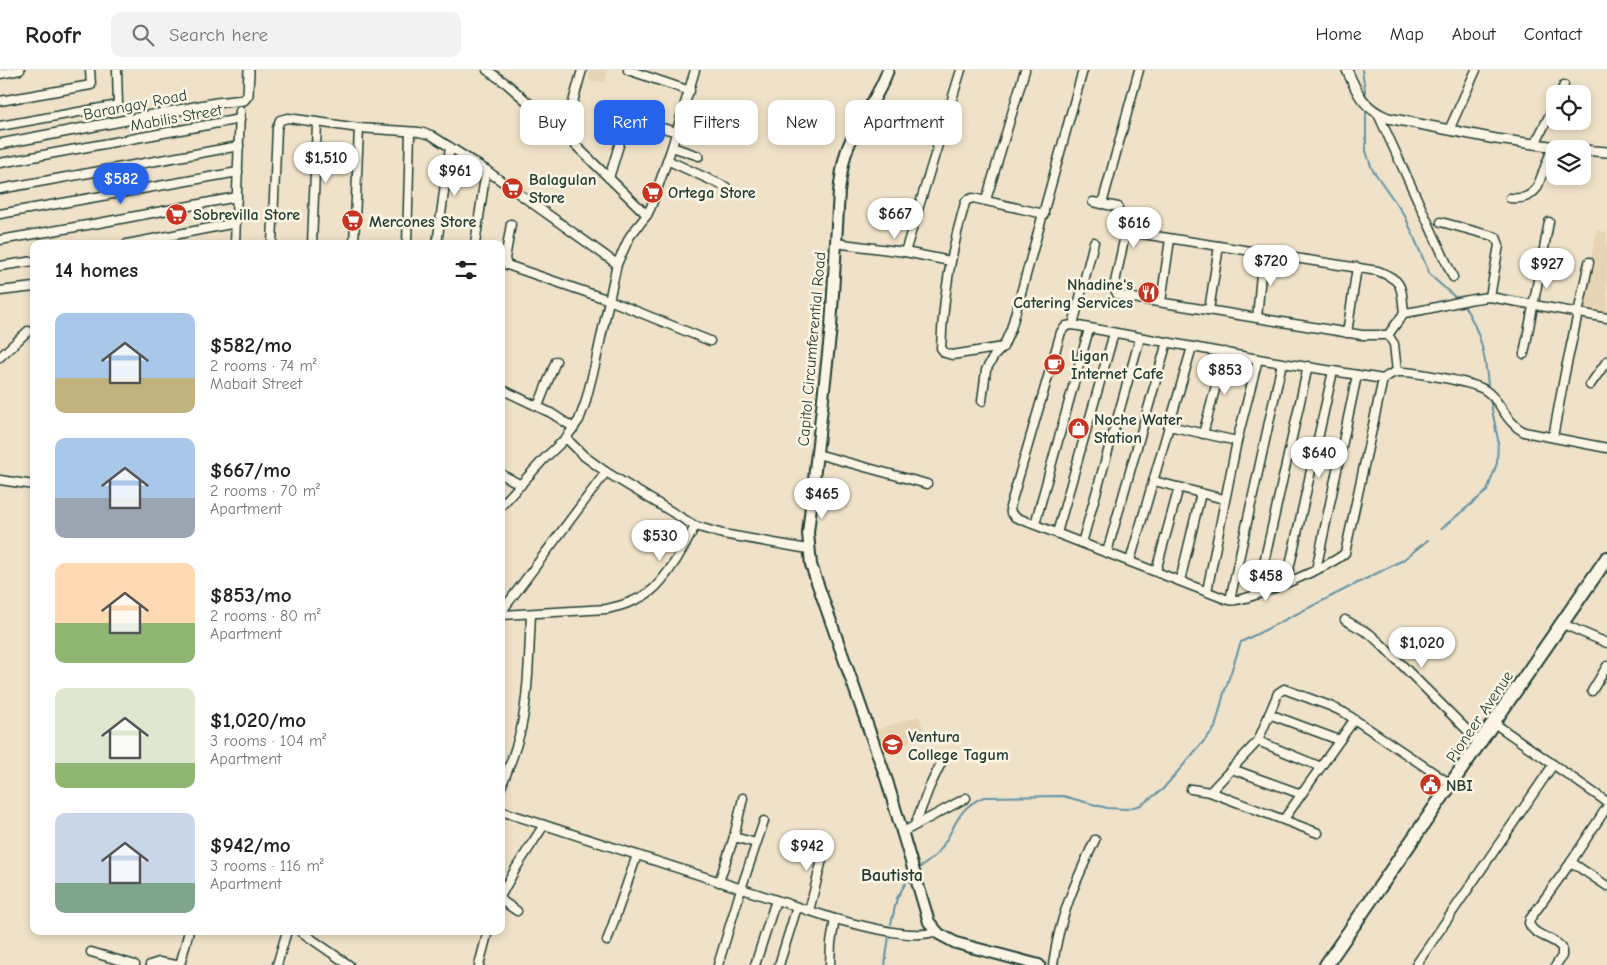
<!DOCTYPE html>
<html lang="en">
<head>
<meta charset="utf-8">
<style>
  body { margin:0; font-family:"Comic Neue",sans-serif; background:#f2f2f2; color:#222; height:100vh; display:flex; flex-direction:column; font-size:19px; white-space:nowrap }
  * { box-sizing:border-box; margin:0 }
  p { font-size:16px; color:#767676 }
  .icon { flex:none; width:28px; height:28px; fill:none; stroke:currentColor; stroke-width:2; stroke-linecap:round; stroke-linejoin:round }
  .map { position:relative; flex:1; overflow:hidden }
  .sheet { position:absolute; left:30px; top:170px; width:475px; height:695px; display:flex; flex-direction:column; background:#fff; border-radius:10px; box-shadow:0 2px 8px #0003 }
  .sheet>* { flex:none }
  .top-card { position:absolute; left:520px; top:30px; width:475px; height:45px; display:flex; gap:10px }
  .buttons { position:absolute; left:1546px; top:15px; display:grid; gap:10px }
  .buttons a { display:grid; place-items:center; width:45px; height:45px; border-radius:10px; background:#fff; box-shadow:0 2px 8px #0003; font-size:25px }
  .price { position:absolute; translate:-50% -42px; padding:0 11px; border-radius:18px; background:#fff; color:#222; font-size:16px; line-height:32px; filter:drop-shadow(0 1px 2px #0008) }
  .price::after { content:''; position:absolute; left:50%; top:30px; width:15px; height:11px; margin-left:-8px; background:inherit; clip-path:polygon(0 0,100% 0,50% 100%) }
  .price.active { background:#2563eb; color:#fff }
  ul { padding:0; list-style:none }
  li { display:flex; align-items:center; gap:15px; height:125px; padding:0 25px }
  li span { display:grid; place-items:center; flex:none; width:140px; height:100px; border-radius:10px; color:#555 }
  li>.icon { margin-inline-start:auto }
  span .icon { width:60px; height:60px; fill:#fffc; stroke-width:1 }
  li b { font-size:21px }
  h2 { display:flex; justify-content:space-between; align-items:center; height:60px; padding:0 25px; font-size:21px }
  .pill { padding:0 18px; border-radius:10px; background:#fff; box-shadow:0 2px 8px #0003; font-size:18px; line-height:45px }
  .pill.active { background:#2563eb; color:#fff }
  header { display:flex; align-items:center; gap:30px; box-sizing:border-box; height:70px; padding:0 25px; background:#fff; border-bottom:1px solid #e0e0e0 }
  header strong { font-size:24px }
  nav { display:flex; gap:28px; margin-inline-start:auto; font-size:18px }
  .search { width:350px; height:45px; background:#f2f2f2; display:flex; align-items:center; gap:12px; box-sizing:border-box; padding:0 18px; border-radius:10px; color:#767676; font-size:19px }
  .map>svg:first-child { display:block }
</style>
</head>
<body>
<header>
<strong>Roofr</strong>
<div class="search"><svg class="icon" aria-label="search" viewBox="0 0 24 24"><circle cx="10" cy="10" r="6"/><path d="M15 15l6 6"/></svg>Search here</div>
<nav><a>Home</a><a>Map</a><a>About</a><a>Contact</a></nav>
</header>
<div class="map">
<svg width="1607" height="895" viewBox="0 0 1607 895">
  <rect width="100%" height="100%" fill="#efe2c8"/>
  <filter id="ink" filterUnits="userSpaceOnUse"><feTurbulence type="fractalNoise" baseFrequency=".02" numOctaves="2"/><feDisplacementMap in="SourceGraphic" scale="10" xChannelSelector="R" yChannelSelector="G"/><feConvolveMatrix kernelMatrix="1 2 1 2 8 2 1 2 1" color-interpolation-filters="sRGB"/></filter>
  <g filter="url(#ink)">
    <g fill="#e6d4b4">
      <path d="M590 0H607L605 13 589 10Z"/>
      <path d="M1597 160 1607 163V243L1580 241Z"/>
      <path d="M919 646 925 664 883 685 876 660Z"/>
    </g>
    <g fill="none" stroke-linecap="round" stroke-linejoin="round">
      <g stroke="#6593a7" stroke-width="2">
        <path d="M1362 0 1366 27"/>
        <path d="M1366 41V81L1372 99 1405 146 1430 205 1456 228"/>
        <path d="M1465 237C1481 264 1485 284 1488 315"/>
        <path d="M1441 459 1487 421 1497 393 1498 370 1490 329"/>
        <path d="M919 798C927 793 935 787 940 780 956 758 956 738 984 727L1063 726 1107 738 1126 739 1141 735 1162 720 1215 658 1224 623 1241 572 1403 490 1428 470"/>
        <path d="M891 854 897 828 908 809"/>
        <path d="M885 895 889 866"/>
      </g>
      <defs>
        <g id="minor">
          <path d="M487 0 507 14 564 64 647 145"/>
          <path d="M628 0 690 21"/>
          <path d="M0 4 20 0"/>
          <path d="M1560 24 1564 15"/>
          <path d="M0 31 91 15 90 0"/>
          <path d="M608 43 677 62"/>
          <path d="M1378 44 1453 207"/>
          <path d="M0 56 118 35 117 0"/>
          <path d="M1449 60 1476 0"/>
          <path d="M564 64 582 0"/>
          <path d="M1535 74 1555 34"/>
          <path d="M672 77 699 86"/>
          <path d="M667 90 726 117"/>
          <path d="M0 93 240 49"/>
          <path d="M609 108 627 49"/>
          <path d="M0 119 239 76"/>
          <path d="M1510 128C1522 129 1529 128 1537 118L1553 76"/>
          <path d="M986 130 1025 0"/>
          <path d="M1093 132 1118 137"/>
          <path d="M1102 134 1139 0"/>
          <path d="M0 144 238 102"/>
          <path d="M1441 152 1496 167 1499 175 1490 227"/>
          <path d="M511 154 505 189 507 195 510 196 609 230 710 271"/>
          <path d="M0 170 99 153 237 127"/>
          <path d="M835 173 905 182 950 191"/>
          <path d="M127 174 236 153"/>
          <path d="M235 174 240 41"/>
          <path d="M272 174 277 58 280 50 288 48 359 58 419 62 431 65 486 100 617 194"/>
          <path d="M312 174 317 53"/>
          <path d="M354 174 359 58"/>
          <path d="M407 174 410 62"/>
          <path d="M437 174 450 77"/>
          <path d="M475 174 486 100"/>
          <path d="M905 182 961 0"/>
          <path d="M0 196 34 191"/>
          <path d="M0 221 34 217"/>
          <path d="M1161 232 1170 169"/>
          <path d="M1209 240 1219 176"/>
          <path d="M1257 248 1263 182"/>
          <path d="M1073 255 1094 172"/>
          <path d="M1347 263 1357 197"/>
          <path d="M1388 265H1362L1121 226 1117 224 1114 217 1124 170 1127 166 1136 163 1378 201C1404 211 1401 217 1404 243"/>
          <path d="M1388 265 1404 243C1433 240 1461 229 1490 227L1607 248"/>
          <path d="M1388 265 1394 274 1397 302"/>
          <path d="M1003 277 952 285 945 283 941 278C943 227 951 181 965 133L967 130 973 128 1044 144"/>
          <path d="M1524 284 1549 152"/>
          <path d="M0 287 28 261"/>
          <path d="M1383 309 1258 289 1073 255 1066 256 1061 262 1010 437 1011 443 1015 447 1223 528C1227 530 1231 531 1235 530 1253 529 1333 495 1345 483L1383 309C1387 306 1391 303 1397 302 1412 301 1473 312 1485 320 1502 331 1504 351 1524 362L1607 378"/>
          <path d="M1590 315 1607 291"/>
          <path d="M501 319 551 343 574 358"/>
          <path d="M982 331 986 300 994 286 1003 277 1011 259 1083 0"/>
          <path d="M538 336 556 291"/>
          <path d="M1169 356 1237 371"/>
          <path d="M1203 364 1225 282"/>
          <path d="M1553 367 1565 303 1589 192"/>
          <path d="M566 368 584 386 606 402 695 456 723 464 808 479"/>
          <path d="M817 384 927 414"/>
          <path d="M501 404 521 415"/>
          <path d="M0 410 34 415"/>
          <path d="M1154 411 1224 429"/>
          <path d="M501 436 544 389 566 368 579 350 585 334 595 295 617 194 630 166 647 145 651 137 672 77 695 0"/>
          <path d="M1035 454 1089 259"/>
          <path d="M1057 463 1114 263"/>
          <path d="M1082 473 1140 268"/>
          <path d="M1107 482 1167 272"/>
          <path d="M1130 491 1192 277"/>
          <path d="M1316 500 1357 305"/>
          <path d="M1156 501 1179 417"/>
          <path d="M1180 511 1201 423"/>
          <path d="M1286 513 1333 301"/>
          <path d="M1207 521 1237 371 1258 289"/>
          <path d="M1257 524 1308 296"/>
          <path d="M1230 530 1282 293"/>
          <path d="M501 545 607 539C621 536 639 530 651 521 667 508 686 475 695 456"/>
          <path d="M501 545 505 537 606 402"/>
          <path d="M1345 550 1370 564 1381 574 1480 673"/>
          <path d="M1563 554 1607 573"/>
          <path d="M1592 621 1607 596"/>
          <path d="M1269 644 1339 670"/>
          <path d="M1494 653 1607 732"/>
          <path d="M1258 671 1321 697"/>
          <path d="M1232 699 1301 724"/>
          <path d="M501 717C509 698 516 679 521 659 529 621 529 582 531 544"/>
          <path d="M1191 719 1210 722 1318 763"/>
          <path d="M1210 722 1258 671 1278 623 1284 619 1330 636 1345 643 1452 715"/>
          <path d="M501 741 835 849C859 855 915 871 936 861"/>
          <path d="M1284 749 1354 650"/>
          <path d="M915 755 929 718 943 689"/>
          <path d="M903 762 966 728"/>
          <path d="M734 767 756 773"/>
          <path d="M1571 792 1607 816"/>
          <path d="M719 812 734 767 743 728"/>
          <path d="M501 825 516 798 544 755"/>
          <path d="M501 830 517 841"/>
          <path d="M809 841 827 770"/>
          <path d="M300 861 349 895"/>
          <path d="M607 871 637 785"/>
          <path d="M91 882 135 895"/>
          <path d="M150 895 159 892 176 895"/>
          <path d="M180 895 189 861"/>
          <path d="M277 895 287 861"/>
          <path d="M479 895 488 861"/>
          <path d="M718 895 741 819 764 751"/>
          <path d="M755 895 776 830"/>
          <path d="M779 895 797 837"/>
          <path d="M830 895 831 873 835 849"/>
          <path d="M1053 895C1059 847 1075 813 1095 770"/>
          <path d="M1416 895 1553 695"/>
          <path d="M1556 895 1562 886V878C1554 867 1534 867 1529 853L1530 849 1571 792 1607 737"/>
        </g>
        <g id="tertiary">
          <path d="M1347 0C1357 23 1363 38 1388 48L1496 69 1572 79"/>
          <path d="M0 74 216 33 244 30 248 25 249 0"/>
          <path d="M1582 80 1607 82"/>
        </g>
        <path id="secondary" d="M888 0C878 29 857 52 847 80 842 93 841 108 839 122L831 257 808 463 811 495 887 711 929 852 939 864 956 873 1039 895"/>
        <path id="trunk" d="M1326 895 1607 488"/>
      </defs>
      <use href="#minor" stroke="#1f3d34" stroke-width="11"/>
      <use href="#tertiary" stroke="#1f3d34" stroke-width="12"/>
      <use href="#secondary" stroke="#1f3d34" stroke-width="14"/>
      <use href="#trunk" stroke="#1f3d34" stroke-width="16"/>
      <use href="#minor" stroke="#fcf5e5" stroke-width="8"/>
      <use href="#tertiary" stroke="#fcf5e5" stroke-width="9"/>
      <use href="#secondary" stroke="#fcf5e5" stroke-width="10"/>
      <use href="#trunk" stroke="#fcf5e5" stroke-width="12"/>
    </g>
  </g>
  <defs>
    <symbol id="supermarket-disc" viewBox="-11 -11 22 22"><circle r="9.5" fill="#c8321e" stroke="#fcf5e5"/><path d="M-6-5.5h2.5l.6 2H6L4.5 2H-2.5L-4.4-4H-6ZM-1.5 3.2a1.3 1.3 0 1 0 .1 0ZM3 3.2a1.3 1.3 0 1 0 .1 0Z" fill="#fff"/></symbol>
    <symbol id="restaurant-disc" viewBox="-11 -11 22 22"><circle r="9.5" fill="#c8321e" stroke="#fcf5e5"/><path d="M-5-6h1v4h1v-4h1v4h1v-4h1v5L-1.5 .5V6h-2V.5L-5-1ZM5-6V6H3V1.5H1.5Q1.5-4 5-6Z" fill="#fff"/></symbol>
    <symbol id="cafe-disc" viewBox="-11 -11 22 22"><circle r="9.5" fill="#c8321e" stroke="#fcf5e5"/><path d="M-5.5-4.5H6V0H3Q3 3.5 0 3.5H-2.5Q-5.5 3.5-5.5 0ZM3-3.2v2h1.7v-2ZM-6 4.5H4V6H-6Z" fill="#fff"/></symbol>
    <symbol id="shop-disc" viewBox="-11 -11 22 22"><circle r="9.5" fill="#c8321e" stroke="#fcf5e5"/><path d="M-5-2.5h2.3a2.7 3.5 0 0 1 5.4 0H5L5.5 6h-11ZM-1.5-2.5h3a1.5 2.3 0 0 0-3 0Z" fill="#fff"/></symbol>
    <symbol id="university-disc" viewBox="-11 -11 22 22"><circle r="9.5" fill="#c8321e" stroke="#fcf5e5"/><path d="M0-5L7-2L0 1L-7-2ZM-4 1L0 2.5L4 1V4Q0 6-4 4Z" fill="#fff"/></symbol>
    <symbol id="civic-disc" viewBox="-11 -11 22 22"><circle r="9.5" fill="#c8321e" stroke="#fcf5e5"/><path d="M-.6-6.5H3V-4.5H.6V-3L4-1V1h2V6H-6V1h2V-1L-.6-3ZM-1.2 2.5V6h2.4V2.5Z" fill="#fff"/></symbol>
  </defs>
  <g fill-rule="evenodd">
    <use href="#supermarket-disc" x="500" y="106" width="25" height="25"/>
    <use href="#supermarket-disc" x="640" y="110" width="25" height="25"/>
    <use href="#supermarket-disc" x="164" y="132" width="25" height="25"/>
    <use href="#supermarket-disc" x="340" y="138" width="25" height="25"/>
    <use href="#restaurant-disc" x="1136" y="210" width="25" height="25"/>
    <use href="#cafe-disc" x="1042" y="282" width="25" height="25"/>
    <use href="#shop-disc" x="1066" y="346" width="25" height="25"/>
    <use href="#university-disc" x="880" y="662" width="25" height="25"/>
    <use href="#civic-disc" x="1418" y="702" width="25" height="25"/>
  </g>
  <g text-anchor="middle" stroke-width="5" stroke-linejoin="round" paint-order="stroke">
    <g font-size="16" fill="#1f3d34" stroke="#fcf5e5">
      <text transform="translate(135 34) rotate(-11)" y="6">Barangay Road</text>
      <text transform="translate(176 47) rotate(-10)" y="6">Mabilis Street</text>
      <text transform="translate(811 279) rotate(-85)" y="6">Capitol Circumferential Road</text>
      <text transform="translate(1479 646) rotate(-56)" y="6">Pioneer Avenue</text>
    </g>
    <g font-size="16" font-weight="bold" fill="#1f3d34" stroke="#fcf5e5" text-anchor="start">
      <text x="529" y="115">Balagulan<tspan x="529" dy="18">Store</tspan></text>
      <text x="668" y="128">Ortega Store</text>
      <text x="193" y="150">Sobrevilla Store</text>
      <text x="369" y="157">Mercones Store</text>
      <text x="1133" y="220" text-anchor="end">Nhadine's<tspan x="1133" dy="18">Catering Services</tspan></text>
      <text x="1071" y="291">Ligan<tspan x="1071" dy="18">Internet Cafe</tspan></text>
      <text x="1094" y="355">Noche Water<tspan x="1094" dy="18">Station</tspan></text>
      <text x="908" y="672">Ventura<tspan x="908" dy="18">College Tagum</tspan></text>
      <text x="1446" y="721">NBI</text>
    </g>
    <g font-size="18" font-weight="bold" fill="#1f3d34" stroke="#fcf5e5">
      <text x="892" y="811">Bautista</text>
    </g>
  </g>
</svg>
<div class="buttons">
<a><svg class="icon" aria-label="locate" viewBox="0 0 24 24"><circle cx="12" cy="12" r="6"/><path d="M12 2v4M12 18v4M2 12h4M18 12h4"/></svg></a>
<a><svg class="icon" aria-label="layers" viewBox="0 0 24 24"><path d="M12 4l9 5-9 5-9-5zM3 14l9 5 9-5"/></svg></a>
</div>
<b class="price" style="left:326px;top:114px">$1,510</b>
<b class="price" style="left:455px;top:127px">$961</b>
<b class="price active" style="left:121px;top:135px">$582</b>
<b class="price" style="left:895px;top:170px">$667</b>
<b class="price" style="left:1134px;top:179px">$616</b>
<b class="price" style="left:1271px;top:217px">$720</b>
<b class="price" style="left:1547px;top:220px">$927</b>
<b class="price" style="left:1225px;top:326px">$853</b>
<b class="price" style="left:1319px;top:409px">$640</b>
<b class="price" style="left:822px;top:450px">$465</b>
<b class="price" style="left:660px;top:492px">$530</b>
<b class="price" style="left:1266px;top:532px">$458</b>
<b class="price" style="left:1422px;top:599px">$1,020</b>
<b class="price" style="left:807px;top:802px">$942</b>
<div class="top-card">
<a class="pill">Buy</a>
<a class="pill active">Rent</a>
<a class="pill">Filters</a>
<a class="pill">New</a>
<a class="pill">Apartment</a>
</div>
<section class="sheet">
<h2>14 homes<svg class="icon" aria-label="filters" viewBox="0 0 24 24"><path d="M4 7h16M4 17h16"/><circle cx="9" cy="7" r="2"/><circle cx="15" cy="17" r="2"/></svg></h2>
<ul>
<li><span style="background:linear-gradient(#a9c7e8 65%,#c2b280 0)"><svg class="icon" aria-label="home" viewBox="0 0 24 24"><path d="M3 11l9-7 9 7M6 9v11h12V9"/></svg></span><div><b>$582/mo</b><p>2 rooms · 74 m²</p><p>Mabait Street</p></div></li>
<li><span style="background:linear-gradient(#a9c7e8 60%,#9aa5b1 0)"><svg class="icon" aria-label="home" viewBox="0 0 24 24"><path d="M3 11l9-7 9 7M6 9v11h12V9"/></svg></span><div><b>$667/mo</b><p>2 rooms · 70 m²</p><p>Apartment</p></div></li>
<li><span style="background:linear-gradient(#ffd9b3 60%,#8fb573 0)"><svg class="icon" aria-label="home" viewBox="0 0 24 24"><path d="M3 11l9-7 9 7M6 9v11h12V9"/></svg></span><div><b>$853/mo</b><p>2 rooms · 80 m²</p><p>Apartment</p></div></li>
<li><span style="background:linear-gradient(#dfe7d0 75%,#8fb573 0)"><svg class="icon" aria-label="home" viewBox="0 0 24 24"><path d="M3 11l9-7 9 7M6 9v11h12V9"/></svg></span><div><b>$1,020/mo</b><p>3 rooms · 104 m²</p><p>Apartment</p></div></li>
<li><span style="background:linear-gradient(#c9d6e8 70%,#7fa58c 0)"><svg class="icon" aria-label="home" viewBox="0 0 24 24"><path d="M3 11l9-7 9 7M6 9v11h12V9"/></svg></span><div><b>$942/mo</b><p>3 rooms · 116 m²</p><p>Apartment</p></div></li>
</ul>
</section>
</div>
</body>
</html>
